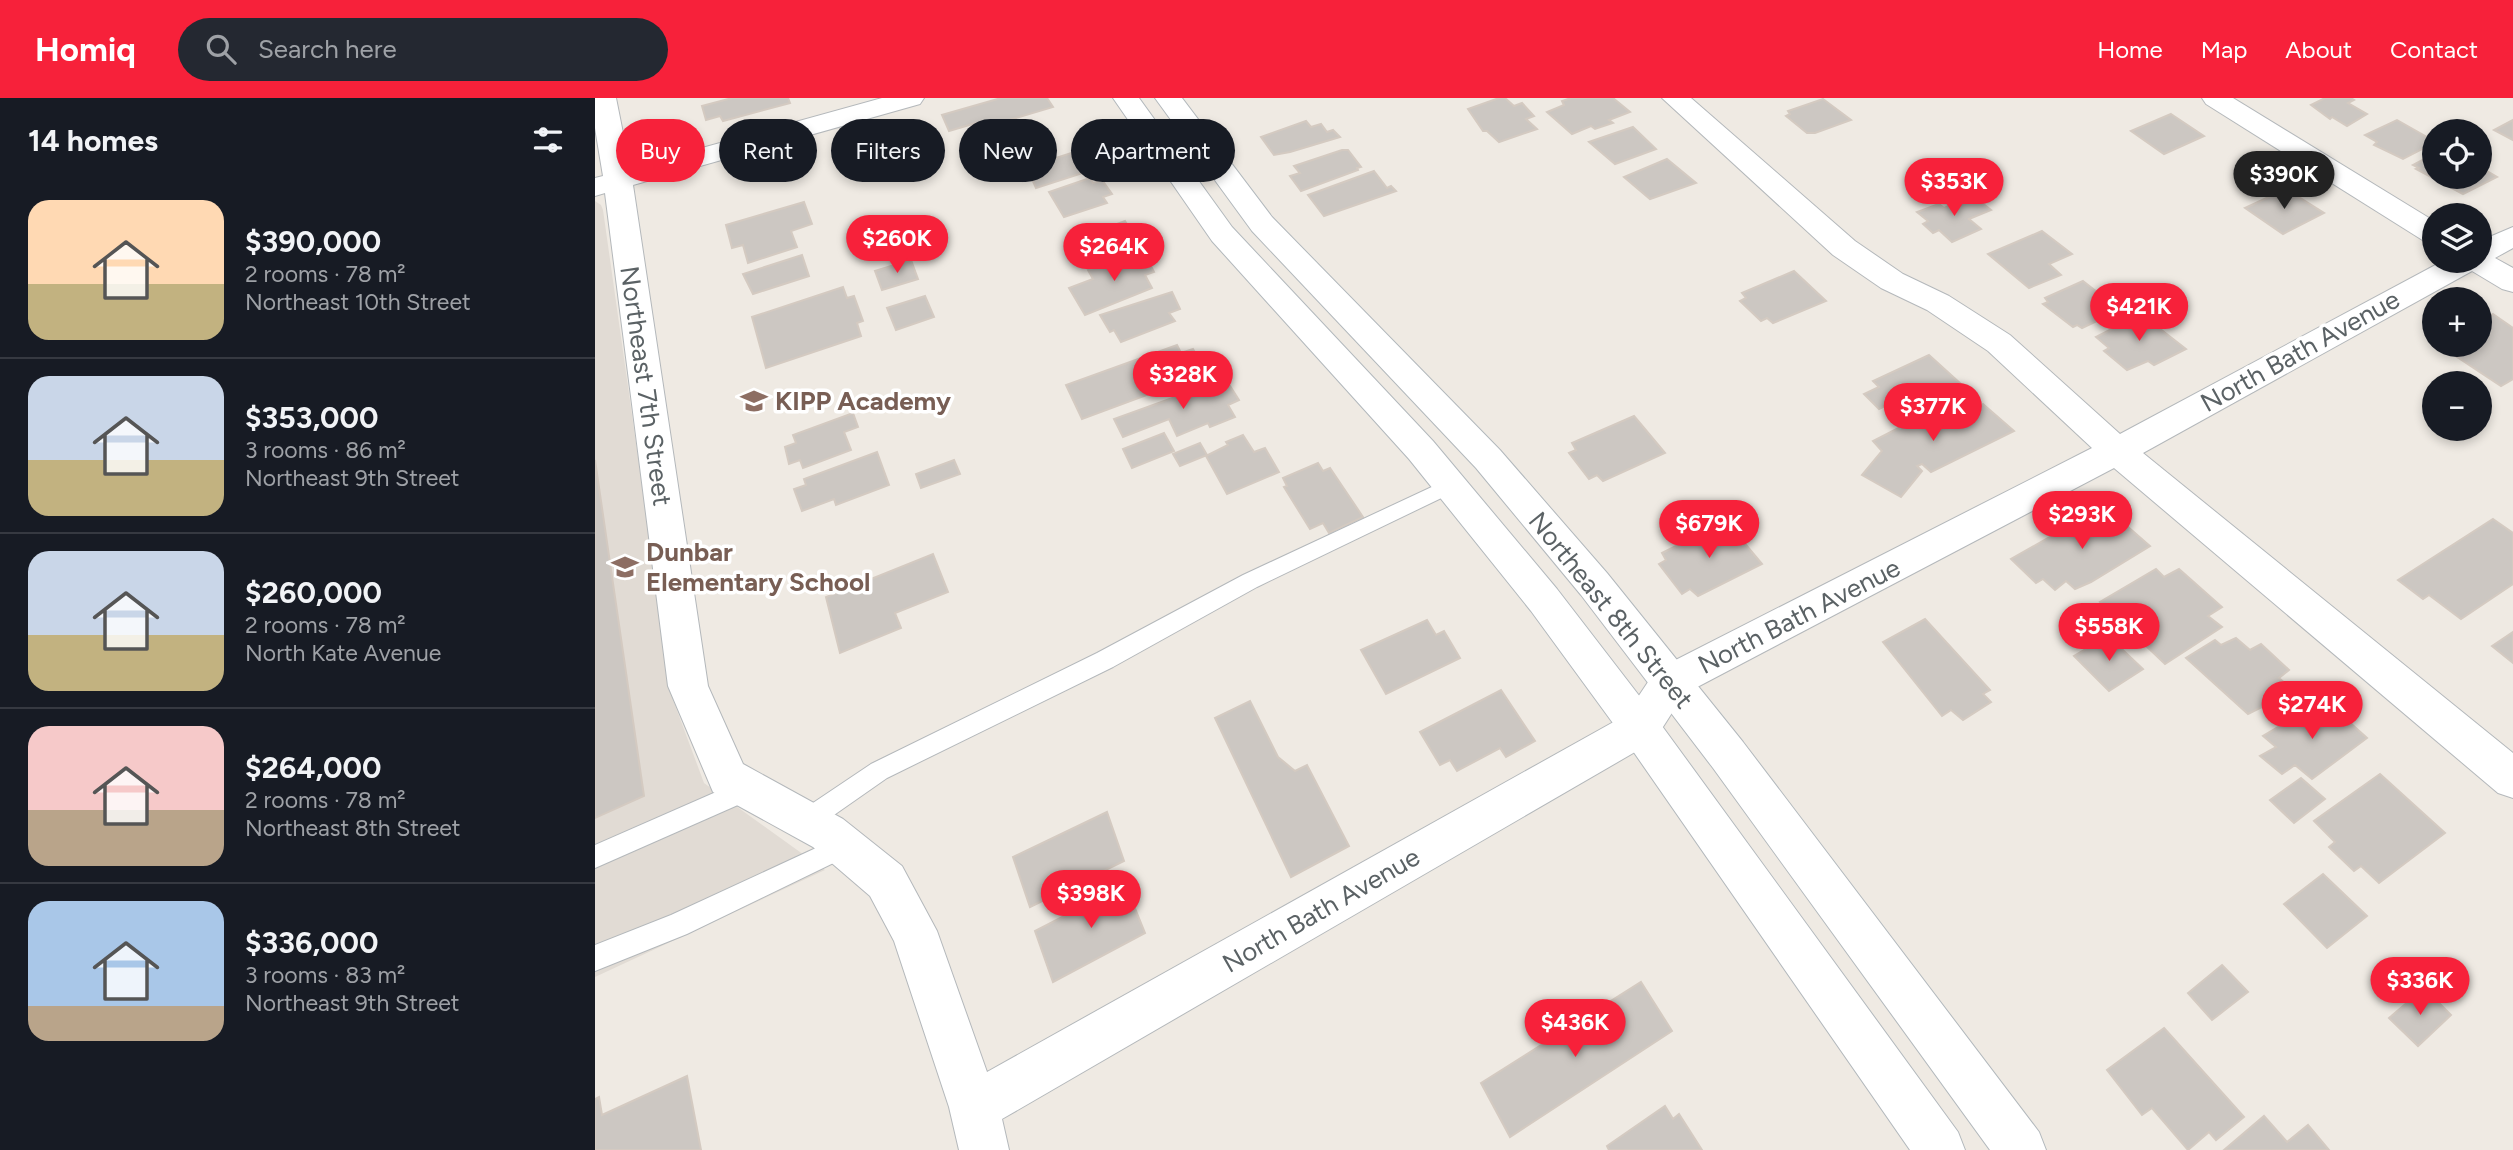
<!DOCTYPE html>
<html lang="en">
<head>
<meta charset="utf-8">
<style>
  body { margin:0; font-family:Figtree,sans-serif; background:#242831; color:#f1f3f6; height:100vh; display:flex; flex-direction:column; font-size:26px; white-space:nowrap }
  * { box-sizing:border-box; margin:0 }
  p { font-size:23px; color:#9ea1a6 }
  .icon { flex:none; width:38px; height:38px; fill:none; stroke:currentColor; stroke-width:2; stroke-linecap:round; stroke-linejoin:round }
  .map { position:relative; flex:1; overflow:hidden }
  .panel { display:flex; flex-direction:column; background:#171b24; width:595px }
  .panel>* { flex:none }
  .hud { position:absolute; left:21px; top:21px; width:665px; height:63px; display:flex; gap:14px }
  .controls { position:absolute; left:1827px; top:21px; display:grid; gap:14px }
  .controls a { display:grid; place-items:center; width:70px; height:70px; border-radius:50%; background:#171b24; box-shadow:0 4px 10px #0003; font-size:35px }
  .price { position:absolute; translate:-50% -60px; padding:0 16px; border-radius:24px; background:#f7213a; color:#fff; font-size:23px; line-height:46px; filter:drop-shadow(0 2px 4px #0008) }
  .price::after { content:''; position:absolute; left:50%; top:42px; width:21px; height:16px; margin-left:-10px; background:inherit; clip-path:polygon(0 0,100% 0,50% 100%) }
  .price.on { background:#222; color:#fff }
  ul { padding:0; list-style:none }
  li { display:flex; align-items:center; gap:21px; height:175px; padding:0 28px }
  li+li { border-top:2px solid #363941 }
  li span { display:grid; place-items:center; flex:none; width:196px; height:140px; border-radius:21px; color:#555 }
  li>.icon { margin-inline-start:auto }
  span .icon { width:84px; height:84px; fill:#fffc; stroke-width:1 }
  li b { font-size:30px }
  h2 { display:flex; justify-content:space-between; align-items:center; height:84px; padding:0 28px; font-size:30px }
  .chip { padding:0 24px; border-radius:32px; background:#171b24; box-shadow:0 4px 10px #0003; font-size:24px; line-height:63px }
  .chip.on { background:#f7213a; color:#fff }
  header { display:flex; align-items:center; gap:42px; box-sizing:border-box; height:98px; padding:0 35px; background:#f7213a; color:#fff }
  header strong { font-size:33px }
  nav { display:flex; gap:38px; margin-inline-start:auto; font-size:24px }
  .search { width:490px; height:63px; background:#242831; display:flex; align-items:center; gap:18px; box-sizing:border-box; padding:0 24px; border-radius:38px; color:#9ea1a6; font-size:26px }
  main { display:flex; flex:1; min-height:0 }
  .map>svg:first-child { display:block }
</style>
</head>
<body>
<header>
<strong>Homiq</strong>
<div class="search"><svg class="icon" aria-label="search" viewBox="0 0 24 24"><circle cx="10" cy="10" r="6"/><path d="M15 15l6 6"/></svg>Search here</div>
<nav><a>Home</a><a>Map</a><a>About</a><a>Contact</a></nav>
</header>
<main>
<section class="panel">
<h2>14 homes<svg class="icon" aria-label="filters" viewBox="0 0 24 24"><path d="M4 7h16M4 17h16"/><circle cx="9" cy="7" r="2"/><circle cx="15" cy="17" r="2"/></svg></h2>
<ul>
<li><span style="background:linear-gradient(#ffd9b3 60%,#c2b280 0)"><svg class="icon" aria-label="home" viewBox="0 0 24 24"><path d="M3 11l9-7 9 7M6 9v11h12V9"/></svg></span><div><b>$390,000</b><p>2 rooms · 78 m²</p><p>Northeast 10th Street</p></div></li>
<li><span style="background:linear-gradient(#c9d6e8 60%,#c2b280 0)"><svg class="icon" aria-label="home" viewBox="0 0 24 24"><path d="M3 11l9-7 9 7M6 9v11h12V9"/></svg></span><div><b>$353,000</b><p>3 rooms · 86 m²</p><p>Northeast 9th Street</p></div></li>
<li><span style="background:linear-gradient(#c9d6e8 60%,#c2b280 0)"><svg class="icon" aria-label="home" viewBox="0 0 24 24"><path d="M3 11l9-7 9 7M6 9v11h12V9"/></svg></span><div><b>$260,000</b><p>2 rooms · 78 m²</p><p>North Kate Avenue</p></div></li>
<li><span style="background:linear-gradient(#f6c9c9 60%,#b9a48a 0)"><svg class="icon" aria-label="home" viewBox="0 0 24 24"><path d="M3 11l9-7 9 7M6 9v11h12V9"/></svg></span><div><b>$264,000</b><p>2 rooms · 78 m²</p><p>Northeast 8th Street</p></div></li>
<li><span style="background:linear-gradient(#a9c7e8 75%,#b9a48a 0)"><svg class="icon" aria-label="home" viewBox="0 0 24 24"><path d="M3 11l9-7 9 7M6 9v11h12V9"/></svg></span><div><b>$336,000</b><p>3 rooms · 83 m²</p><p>Northeast 9th Street</p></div></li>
</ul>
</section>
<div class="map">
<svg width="1918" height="1052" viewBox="0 0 1918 1052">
  <rect width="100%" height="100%" fill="#efeae3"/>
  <path fill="#e1dbd4" d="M0 103 6 107 8 112 77 599 109 685 230 772 0 879Z"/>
  <g fill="#ccc7c2" stroke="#d4cac1" stroke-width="2">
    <path d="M137 0H193L195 5 128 23 125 18 111 22 107 8Z"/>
    <path d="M406 0H452L458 9 384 31 381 25 354 33 347 17Z"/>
    <path d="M904 0H910L919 8 927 5 939 18 931 21 942 31 904 44 892 33H888L873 11Z"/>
    <path d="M976 0H1018L1035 14 1014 22 1018 25 1000 31 996 28 977 36 952 14 969 7 967 3Z"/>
    <path d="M1730 0H1756L1759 2 1753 5 1772 16 1752 28 1737 19 1735 21 1716 7Z"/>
    <path d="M1228 1 1256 22 1220 35H1212L1191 18 1195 16 1193 13Z"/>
    <path d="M1576 16 1609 38 1569 56 1536 33Z"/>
    <path d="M1802 22 1839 43V45L1808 61 1779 47 1782 44 1770 37Z"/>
    <path d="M1918 22V42L1899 32Z"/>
    <path d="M711 23 716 29 726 26 732 34 738 32 745 39 695 54 679 57 666 39Z"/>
    <path d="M1038 29 1061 51 1020 66 994 44Z"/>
    <path d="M489 51 497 65 488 68 491 74 441 90 437 81 428 83 423 72Z"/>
    <path d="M747 52H753L766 69 762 70 763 72 706 93 695 78 705 75 699 68Z"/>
    <path d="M1839 56V79H1885V69L1902 79 1868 96 1821 71 1824 70 1818 67Z"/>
    <path d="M1072 61 1101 85 1055 101 1029 79Z"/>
    <path d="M779 73 792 90 796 88 801 93 729 118 713 97Z"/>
    <path d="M495 80 498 85 507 82 517 96 508 99 512 105 469 119 454 94Z"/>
    <path d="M1691 91 1729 115 1688 136 1650 110Z"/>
    <path d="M1378 98 1396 112 1374 121 1386 131 1357 144 1344 132 1338 135 1328 126 1333 123 1322 114 1344 106 1349 110Z"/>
    <path d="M209 104 217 126 196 133 202 149 153 165 148 147 137 150 131 127Z"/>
    <path d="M530 123 543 145 485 166 474 144Z"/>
    <path d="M1447 133 1477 156 1454 166 1466 177 1434 190 1393 156Z"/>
    <path d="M548 153 559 174 550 177 557 190 490 217 474 190 498 181 493 172Z"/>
    <path d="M207 157 214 178 158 196 148 176Z"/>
    <path d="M316 162 323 181 287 192 280 173Z"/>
    <path d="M1199 173 1231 203 1178 225 1172 220 1166 223 1145 203 1151 200 1147 195Z"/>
    <path d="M1488 183 1525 212 1487 230 1482 227 1478 229 1448 206 1453 204 1450 200Z"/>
    <path d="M248 189 252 200 259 198 268 223 262 225 266 238 171 270 157 219Z"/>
    <path d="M577 194 585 211 574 215 580 223 526 244 519 232 515 234 505 217Z"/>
    <path d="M330 198 339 219 301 232 292 210Z"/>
    <path d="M1546 216 1591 251 1559 267 1553 263 1532 272 1509 253 1514 250 1501 239Z"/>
    <path d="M1898 216 1918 230V281L1906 288 1844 247H1885V223Z"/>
    <path d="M582 247 586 255 598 251 611 275 487 321 471 287Z"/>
    <path d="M1334 257 1366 286 1309 313 1298 304 1284 311 1269 296 1284 289 1278 283Z"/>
    <path d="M619 285 623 292 635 288 644 302 633 307 640 319 615 329 613 325 582 338 574 321 528 339 519 321Z"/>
    <path d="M1366 298 1382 311 1388 306 1419 333 1336 374 1327 366 1322 368 1327 373 1306 399 1267 377 1287 353 1278 343Z"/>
    <path d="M258 315 263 329 249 334 256 352 208 370 205 362 194 366 190 349 201 345 198 337Z"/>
    <path d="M1039 318 1070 355 1008 383 1002 377 994 381 974 355 981 352 977 345Z"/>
    <path d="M569 335 579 353 537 370 528 351Z"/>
    <path d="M648 337 659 354 670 350 684 374 632 396 611 358 633 347 631 344Z"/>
    <path d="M605 345 612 357 585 368 578 356Z"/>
    <path d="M282 354 294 387 241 407 239 401 207 413 199 391 211 387 209 381Z"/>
    <path d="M0 362 49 698 0 720Z"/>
    <path d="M359 362 365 376 326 390 321 376Z"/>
    <path d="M723 365 728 373 735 370 768 419 734 435 728 425 715 431 689 389 692 388 688 380Z"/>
    <path d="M1509 408 1555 448 1496 484 1480 491 1471 483 1460 492 1448 481 1441 485 1416 461Z"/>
    <path d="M1898 421 1918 435V486L1866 521 1834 497 1828 501 1803 482Z"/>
    <path d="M1131 423 1167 466 1103 498 1095 491 1087 496 1064 466 1071 462 1067 455Z"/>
    <path d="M338 456 353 494 300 515 306 530 245 555 231 499Z"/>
    <path d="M1561 471 1569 479 1584 471 1627 509 1613 518 1627 529 1570 566 1505 504Z"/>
    <path d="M1330 521 1395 592 1388 596 1396 604 1368 622 1356 612 1347 618 1288 544Z"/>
    <path d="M832 522 841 537 849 533 865 560 791 596 766 552Z"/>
    <path d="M1918 534V565L1897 548Z"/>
    <path d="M1513 538 1548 571 1514 593 1479 558Z"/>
    <path d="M1641 540 1655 552 1666 546 1694 572 1684 580 1699 593 1653 616 1591 560 1620 542 1626 547Z"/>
    <path d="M906 592 940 643 911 659 905 650 862 673 855 662 845 667 825 634Z"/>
    <path d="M655 603 683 659 700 673 712 667 754 748 696 779 620 620Z"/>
    <path d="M1725 604 1738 616 1743 614 1772 640 1717 681 1700 667 1687 676 1665 658 1681 649 1668 638Z"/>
    <path d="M1785 676 1850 735 1784 785 1766 768 1759 773 1734 749 1740 744 1719 723Z"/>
    <path d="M1706 680 1730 701 1699 725 1675 702Z"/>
    <path d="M512 714 529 763 435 809 418 759Z"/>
    <path d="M526 776 550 835 458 884 440 833 506 799 501 789Z"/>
    <path d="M1728 776 1772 818 1732 850 1689 806Z"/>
    <path d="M1627 867 1653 894 1617 922 1593 895Z"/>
    <path d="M1046 884 1077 933 915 1039 886 985Z"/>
    <path d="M1829 890 1856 917 1823 948 1794 920Z"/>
    <path d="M1569 930 1649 1019 1621 1042 1614 1034 1593 1052 1557 1010 1547 1017 1512 972Z"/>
    <path d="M92 978 106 1052H0V1001L4 999 7 1017Z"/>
    <path d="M1070 1008 1078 1021 1084 1016 1107 1052H1014L1012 1048Z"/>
    <path d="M1669 1018 1692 1044 1713 1027 1734 1052H1629Z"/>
  </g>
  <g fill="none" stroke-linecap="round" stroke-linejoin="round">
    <defs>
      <g id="lane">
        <path d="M856 380 863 382 866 387 863 392 662 489 518 569 292 680 219 731 211 734 203 731 199 723 203 715 276 666 502 555 648 477Z"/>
        <path d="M153 680 161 683 165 691 161 699 0 770V747Z"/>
        <path d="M249 737 257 740 261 748 257 756 92 836 0 873V847L76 817Z"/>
      </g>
      <g id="street">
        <path d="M0 0H21L35 70 287 0H329L325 6 38 87 113 588 148 666 248 721 307 768 342 833 392 974 1031 617 1061 572 1497 350 1393 253 1332 212 1286 190 1238 157 1067 0H1096L1260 143 1308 176 1354 198 1415 237 1525 336 1848 163H1885V143L1918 129V150L1900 160 1918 170V194L1907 191 1877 173 1548 355 1918 655V700L1903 695 1519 370 1089 596 1059 643 407 1021 414 1052H364L354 1009 299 843 275 798 218 749 118 694 73 588 10 95 0 98V80L8 78 0 30Z"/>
        <path d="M1607 0H1638L1839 123V145L1829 143 1611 6Z"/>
      </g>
      <g id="secondary">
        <path d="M518 0H544L637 129 838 343 962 491 1059 617 1363 1034 1370 1052H1315L1031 643 936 513 814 361 617 143Z"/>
        <path d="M560 0H587L677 119 905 352 1012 475 1148 644 1444 1034 1451 1052H1395L1118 670 986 497 881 370 657 133Z"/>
      </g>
    </defs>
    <use href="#lane" stroke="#b4b8bb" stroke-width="2"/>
    <use href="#street" stroke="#b4b8bb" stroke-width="2"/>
    <use href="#secondary" stroke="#b2b8bc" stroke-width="2"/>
    <use href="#lane" fill="#fff" fill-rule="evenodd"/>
    <use href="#street" fill="#fff" fill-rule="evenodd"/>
    <use href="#secondary" fill="#fff" fill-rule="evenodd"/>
  </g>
  <defs>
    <symbol id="school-bare" viewBox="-9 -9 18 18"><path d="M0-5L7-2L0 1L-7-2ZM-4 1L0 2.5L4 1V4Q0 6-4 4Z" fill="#8d6e63" stroke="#fff" stroke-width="2.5" paint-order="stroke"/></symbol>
  </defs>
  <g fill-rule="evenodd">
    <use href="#school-bare" x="140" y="284" width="38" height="38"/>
    <use href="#school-bare" x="11" y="450" width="38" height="38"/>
  </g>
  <g text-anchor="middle" stroke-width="7" stroke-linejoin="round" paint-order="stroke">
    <g font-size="26" fill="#5b6265" stroke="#fff">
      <text transform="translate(1705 253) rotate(-29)" y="9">North Bath Avenue</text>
      <text transform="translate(51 288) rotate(82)" y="9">Northeast 7th Street</text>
      <text transform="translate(1016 512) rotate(51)" y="9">Northeast 8th Street</text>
      <text transform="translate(1204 518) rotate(-27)" y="9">North Bath Avenue</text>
      <text transform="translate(726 812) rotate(-30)" y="9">North Bath Avenue</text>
    </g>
    <g font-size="26" font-weight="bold" fill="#785e54" stroke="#fff" text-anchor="start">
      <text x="180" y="312">KIPP Academy</text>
      <text x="51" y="463">Dunbar<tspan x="51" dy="30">Elementary School</tspan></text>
    </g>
  </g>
</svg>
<div class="controls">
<a><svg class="icon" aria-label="locate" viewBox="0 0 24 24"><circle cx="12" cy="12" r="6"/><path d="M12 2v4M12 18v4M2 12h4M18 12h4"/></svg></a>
<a><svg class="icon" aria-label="layers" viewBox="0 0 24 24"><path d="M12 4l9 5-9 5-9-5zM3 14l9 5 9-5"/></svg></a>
<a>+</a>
<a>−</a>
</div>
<b class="price on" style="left:1689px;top:113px">$390K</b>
<b class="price" style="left:1359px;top:120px">$353K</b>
<b class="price" style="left:302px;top:177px">$260K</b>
<b class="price" style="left:519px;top:185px">$264K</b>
<b class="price" style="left:1544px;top:245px">$421K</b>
<b class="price" style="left:588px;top:313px">$328K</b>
<b class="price" style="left:1338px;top:345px">$377K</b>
<b class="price" style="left:1487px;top:453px">$293K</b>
<b class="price" style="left:1114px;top:462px">$679K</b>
<b class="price" style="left:1514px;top:565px">$558K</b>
<b class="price" style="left:1717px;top:643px">$274K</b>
<b class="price" style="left:496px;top:832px">$398K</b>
<b class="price" style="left:1825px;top:919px">$336K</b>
<b class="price" style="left:980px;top:961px">$436K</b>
<div class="hud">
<a class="chip on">Buy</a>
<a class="chip">Rent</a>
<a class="chip">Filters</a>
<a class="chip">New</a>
<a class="chip">Apartment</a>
</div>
</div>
</main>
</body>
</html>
